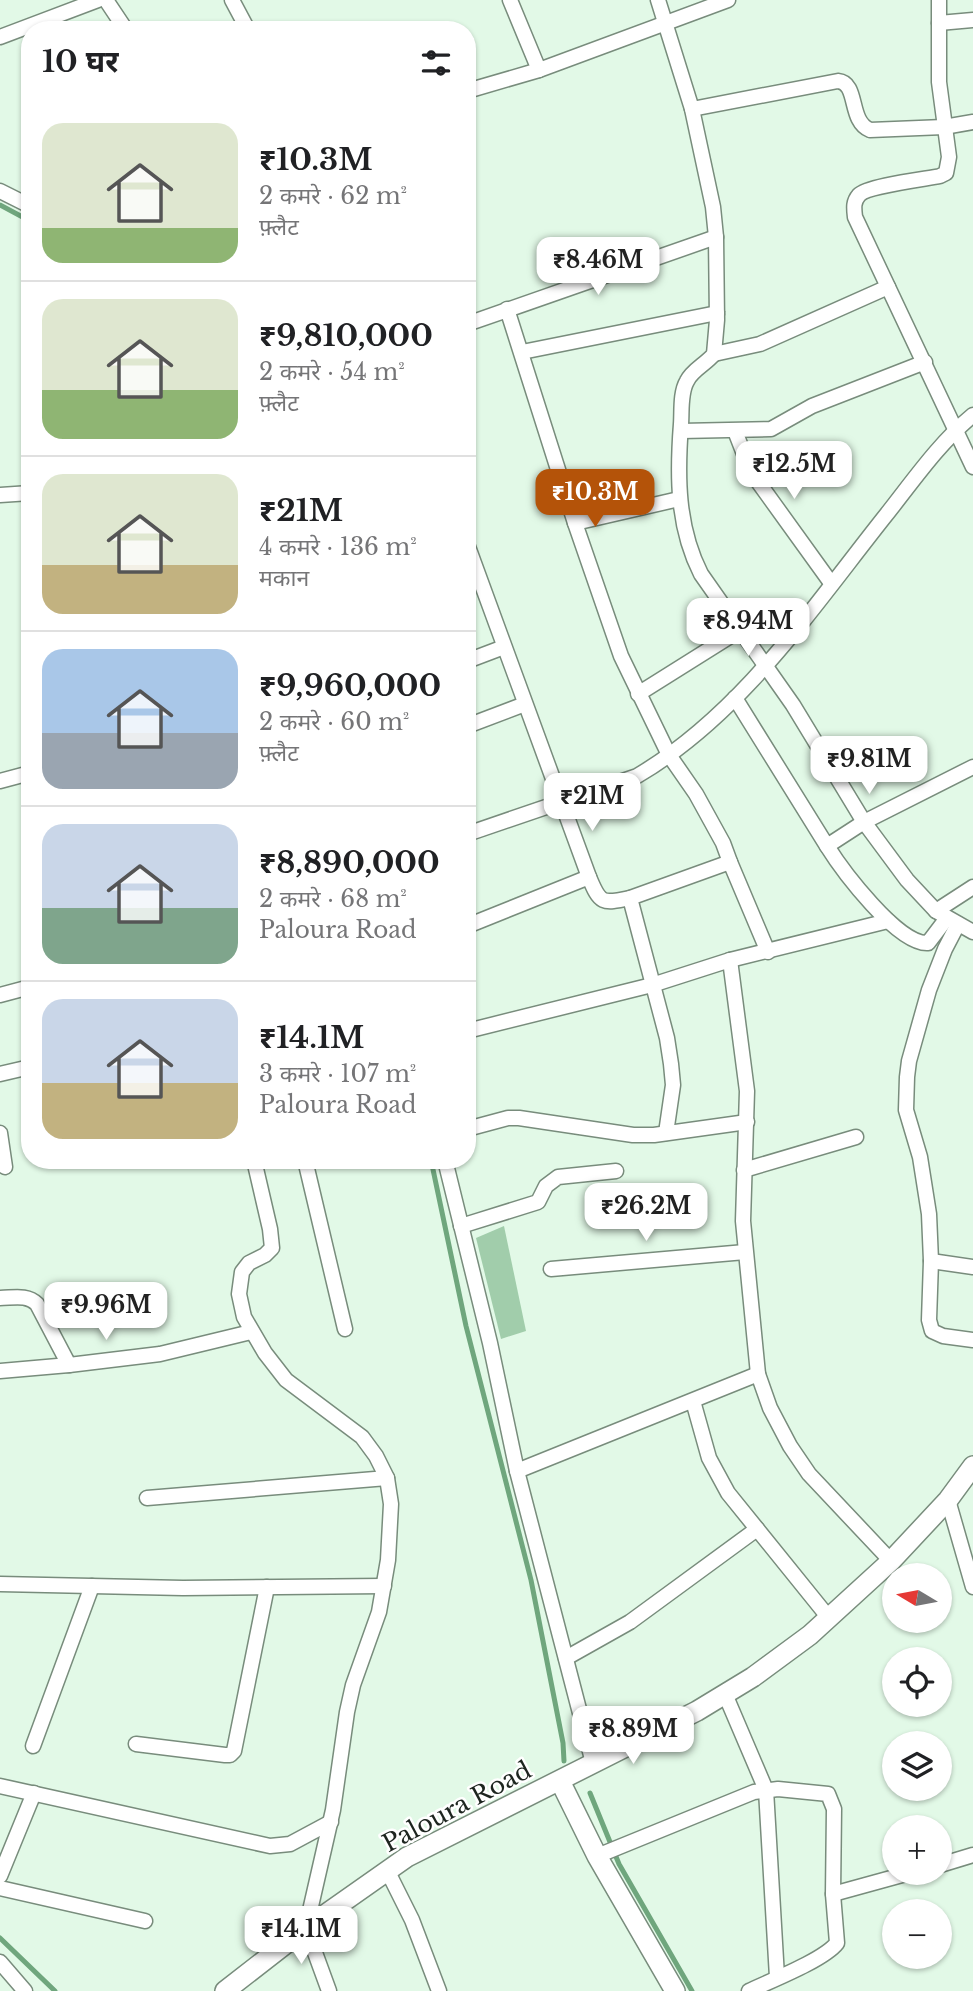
<!DOCTYPE html>
<html lang="hi">
<head>
<meta charset="utf-8">
<style>
  body { margin:0; font-family:"Libre Baskerville","Noto Sans Devanagari",serif; background:#f6f6f6; color:#202124; height:100vh; display:flex; flex-direction:column; font-size:26px; white-space:nowrap }
  * { box-sizing:border-box; margin:0 }
  p { font-size:23px; color:#757577 }
  .icon { flex:none; width:38px; height:38px; fill:none; stroke:currentColor; stroke-width:2; stroke-linecap:round; stroke-linejoin:round }
  .map { position:relative; flex:1; overflow:hidden }
  .side { position:absolute; left:21px; top:21px; width:455px; height:1148px; display:flex; flex-direction:column; background:#fff; border-radius:28px; box-shadow:0 2px 5px #0004 }
  .side>* { flex:none }
  .needle { width:46px; rotate:280deg }
  .fabs { position:absolute; left:882px; top:1563px; display:grid; gap:14px }
  .fabs a { display:grid; place-items:center; width:70px; height:70px; border-radius:50%; background:#fff; box-shadow:0 2px 5px #0004; font-size:35px }
  .price { position:absolute; translate:-50% -60px; padding:0 16px; border-radius:14px; background:#fff; color:#222; font-size:23px; line-height:46px; filter:drop-shadow(0 2px 4px #0008) }
  .price::after { content:''; position:absolute; left:50%; top:42px; width:21px; height:16px; margin-left:-10px; background:inherit; clip-path:polygon(0 0,100% 0,50% 100%) }
  .price.current { background:#b45309; color:#fff }
  ul { padding:0; list-style:none }
  li { display:flex; align-items:center; gap:21px; height:175px; padding:0 21px }
  li+li { border-top:2px solid #e0e0e0 }
  li span { display:grid; place-items:center; flex:none; width:196px; height:140px; border-radius:21px; color:#555 }
  li>.icon { margin-inline-start:auto }
  span .icon { width:84px; height:84px; fill:#fffc; stroke-width:1 }
  li b { font-size:30px }
  h2 { display:flex; justify-content:space-between; align-items:center; height:84px; padding:0 21px; font-size:30px }
  .map>svg:first-child { display:block }
</style>
</head>
<body>
<div class="map">
<svg width="973" height="1991" viewBox="0 0 973 1991">
  <rect width="100%" height="100%" fill="#e2f9e7"/>
  <path fill="#a1cdab" d="M504 1226 526 1331 501 1339 476 1238Z"/>
  <g fill="none" stroke-linecap="round" stroke-linejoin="round">
    <g stroke="#6fa67d" stroke-width="5">
      <path d="M0 205 30 221"/>
      <path d="M431 1160 466 1326 531 1580 563 1743 564 1761"/>
      <path d="M590 1793 619 1864 692 1991"/>
      <path d="M0 1938 55 1991"/>
    </g>
    <defs>
      <g id="street">
        <path d="M106 0 126 30"/>
        <path d="M232 0 248 30"/>
        <path d="M510 0 539 70"/>
        <path d="M658 0 692 109 713 207 716 237 717 320 714 354C706 364 692 370 687 381 680 393 682 411 681 424 677 476 677 527 701 574L793 705 864 822 907 880 936 911 973 932"/>
        <path d="M939 0V82L949 157 946 173 940 176C925 179 867 186 859 195 853 202 854 208 855 217L973 467"/>
        <path d="M939 23 973 20"/>
        <path d="M0 37 98 0"/>
        <path d="M467 91 539 70 728 0"/>
        <path d="M692 109 838 81C859 83 848 121 870 130L944 127 973 122"/>
        <path d="M0 191 30 206"/>
        <path d="M507 309 575 523 621 656 669 755 696 794 723 843 730 862 630 898 667 1038 671 1064 673 1085 666 1133"/>
        <path d="M467 324 716 237"/>
        <path d="M522 352 717 313"/>
        <path d="M714 354 760 344 888 287"/>
        <path d="M681 431 771 429 812 406 925 362"/>
        <path d="M735 431 751 472 831 583"/>
        <path d="M0 495 30 493"/>
        <path d="M575 523 679 499"/>
        <path d="M467 544 589 877"/>
        <path d="M467 661 504 647"/>
        <path d="M638 694 740 630"/>
        <path d="M735 698 827 846 864 822 973 767"/>
        <path d="M467 726 525 704"/>
        <path d="M0 781 30 773"/>
        <path d="M467 834 637 776C741 715 812 608 886 515 913 481 939 443 973 415"/>
        <path d="M827 846C842 870 898 945 928 943L947 918"/>
        <path d="M730 862 768 952"/>
        <path d="M936 911 973 887"/>
        <path d="M958 924 945 949 929 990 909 1061 907 1077 906 1110 920 1157 929 1214 931 1261 929 1320 932 1331 943 1336 973 1340"/>
        <path d="M467 926 589 877C600 904 602 904 630 898"/>
        <path d="M730 960 747 1091 743 1221 758 1374 770 1408 790 1446 809 1474 891 1561"/>
        <path d="M0 995 30 987"/>
        <path d="M467 1031 652 985 730 960 888 921"/>
        <path d="M0 1074 30 1067"/>
        <path d="M467 1129 508 1118H519L633 1135H654L747 1122"/>
        <path d="M0 1133 5 1167"/>
        <path d="M254 1160 270 1229 272 1248 265 1255 249 1263 242 1272 239 1294 244 1317 265 1353 286 1380 362 1437 376 1456 387 1478 391 1504 388 1560 379 1612 353 1685 347 1712 333 1810 306 1928 329 1991"/>
        <path d="M305 1160 345 1329"/>
        <path d="M445 1160 490 1343 517 1471 593 1763"/>
        <path d="M744 1170 856 1137"/>
        <path d="M461 1226 538 1202 546 1186 558 1177 616 1171"/>
        <path d="M931 1261 973 1267"/>
        <path d="M551 1269 745 1252"/>
        <path d="M0 1298C13 1298 27 1294 37 1304L69 1365 160 1354 251 1332"/>
        <path d="M0 1371 69 1365"/>
        <path d="M693 1401 709 1458 728 1493 829 1618"/>
        <path d="M517 1471 758 1374"/>
        <path d="M147 1498 387 1478"/>
        <path d="M948 1500 973 1587"/>
        <path d="M0 1584 183 1588 384 1586"/>
        <path d="M566 1658 630 1622 757 1529"/>
        <path d="M725 1694 766 1790 777 1977"/>
        <path d="M136 1744 225 1755H230L234 1751 267 1587"/>
        <path d="M33 1746 92 1586"/>
        <path d="M0 1786 270 1846 290 1844 331 1822"/>
        <path d="M597 1856 754 1792 778 1789 828 1794 834 1809 833 1894 837 1943C824 1960 770 1981 749 1991"/>
        <path d="M940 1865 973 1855"/>
        <path d="M387 1870 412 1920 439 1991"/>
        <path d="M0 1876 34 1793"/>
        <path d="M0 1888 145 1921"/>
        <path d="M833 1894 913 1872"/>
        <path d="M0 1962 25 1991"/>
      </g>
      <g id="secondary">
        <path d="M560 1781 597 1856 675 1991"/>
        <path d="M225 1991 306 1928 407 1857 697 1711 753 1677 810 1635 891 1561 948 1500 973 1466"/>
      </g>
    </defs>
    <use href="#street" stroke="#788c7c" stroke-width="17"/>
    <use href="#secondary" stroke="#788c7c" stroke-width="22"/>
    <use href="#street" stroke="#fff" stroke-width="14"/>
    <use href="#secondary" stroke="#fff" stroke-width="19"/>
  </g>
  <g text-anchor="middle" stroke-width="5" stroke-linejoin="round" paint-order="stroke">
    <g font-size="24" fill="#1d251f" stroke="#fff">
      <text transform="translate(457 1807) rotate(-28)" y="8">Paloura Road</text>
    </g>
  </g>
</svg>
<div class="fabs">
<a><svg class="needle" viewBox="-14 -14 28 28"><path d="M0-13l5 13h-10z" fill="#e53935"/><path d="M0 13l5-13h-10z" fill="#757577"/></svg></a>
<a><svg class="icon" aria-label="locate" viewBox="0 0 24 24"><circle cx="12" cy="12" r="6"/><path d="M12 2v4M12 18v4M2 12h4M18 12h4"/></svg></a>
<a><svg class="icon" aria-label="layers" viewBox="0 0 24 24"><path d="M12 4l9 5-9 5-9-5zM3 14l9 5 9-5"/></svg></a>
<a>+</a>
<a>−</a>
</div>
<b class="price" style="left:598px;top:297px">₹8.46M</b>
<b class="price" style="left:794px;top:501px">₹12.5M</b>
<b class="price current" style="left:595px;top:529px">₹10.3M</b>
<b class="price" style="left:748px;top:658px">₹8.94M</b>
<b class="price" style="left:869px;top:796px">₹9.81M</b>
<b class="price" style="left:592px;top:833px">₹21M</b>
<b class="price" style="left:646px;top:1243px">₹26.2M</b>
<b class="price" style="left:106px;top:1342px">₹9.96M</b>
<b class="price" style="left:633px;top:1766px">₹8.89M</b>
<b class="price" style="left:301px;top:1966px">₹14.1M</b>
<section class="side">
<h2>10 घर<svg class="icon" aria-label="filters" viewBox="0 0 24 24"><path d="M4 7h16M4 17h16"/><circle cx="9" cy="7" r="2"/><circle cx="15" cy="17" r="2"/></svg></h2>
<ul>
<li><span style="background:linear-gradient(#dfe7d0 75%,#8fb573 0)"><svg class="icon" aria-label="home" viewBox="0 0 24 24"><path d="M3 11l9-7 9 7M6 9v11h12V9"/></svg></span><div><b>₹10.3M</b><p>2 कमरे · 62 m²</p><p>फ़्लैट</p></div></li>
<li><span style="background:linear-gradient(#dfe7d0 65%,#8fb573 0)"><svg class="icon" aria-label="home" viewBox="0 0 24 24"><path d="M3 11l9-7 9 7M6 9v11h12V9"/></svg></span><div><b>₹9,810,000</b><p>2 कमरे · 54 m²</p><p>फ़्लैट</p></div></li>
<li><span style="background:linear-gradient(#dfe7d0 65%,#c2b280 0)"><svg class="icon" aria-label="home" viewBox="0 0 24 24"><path d="M3 11l9-7 9 7M6 9v11h12V9"/></svg></span><div><b>₹21M</b><p>4 कमरे · 136 m²</p><p>मकान</p></div></li>
<li><span style="background:linear-gradient(#a9c7e8 60%,#9aa5b1 0)"><svg class="icon" aria-label="home" viewBox="0 0 24 24"><path d="M3 11l9-7 9 7M6 9v11h12V9"/></svg></span><div><b>₹9,960,000</b><p>2 कमरे · 60 m²</p><p>फ़्लैट</p></div></li>
<li><span style="background:linear-gradient(#c9d6e8 60%,#7fa58c 0)"><svg class="icon" aria-label="home" viewBox="0 0 24 24"><path d="M3 11l9-7 9 7M6 9v11h12V9"/></svg></span><div><b>₹8,890,000</b><p>2 कमरे · 68 m²</p><p>Paloura Road</p></div></li>
<li><span style="background:linear-gradient(#c9d6e8 60%,#c2b280 0)"><svg class="icon" aria-label="home" viewBox="0 0 24 24"><path d="M3 11l9-7 9 7M6 9v11h12V9"/></svg></span><div><b>₹14.1M</b><p>3 कमरे · 107 m²</p><p>Paloura Road</p></div></li>
</ul>
</section>
</div>
</body>
</html>
